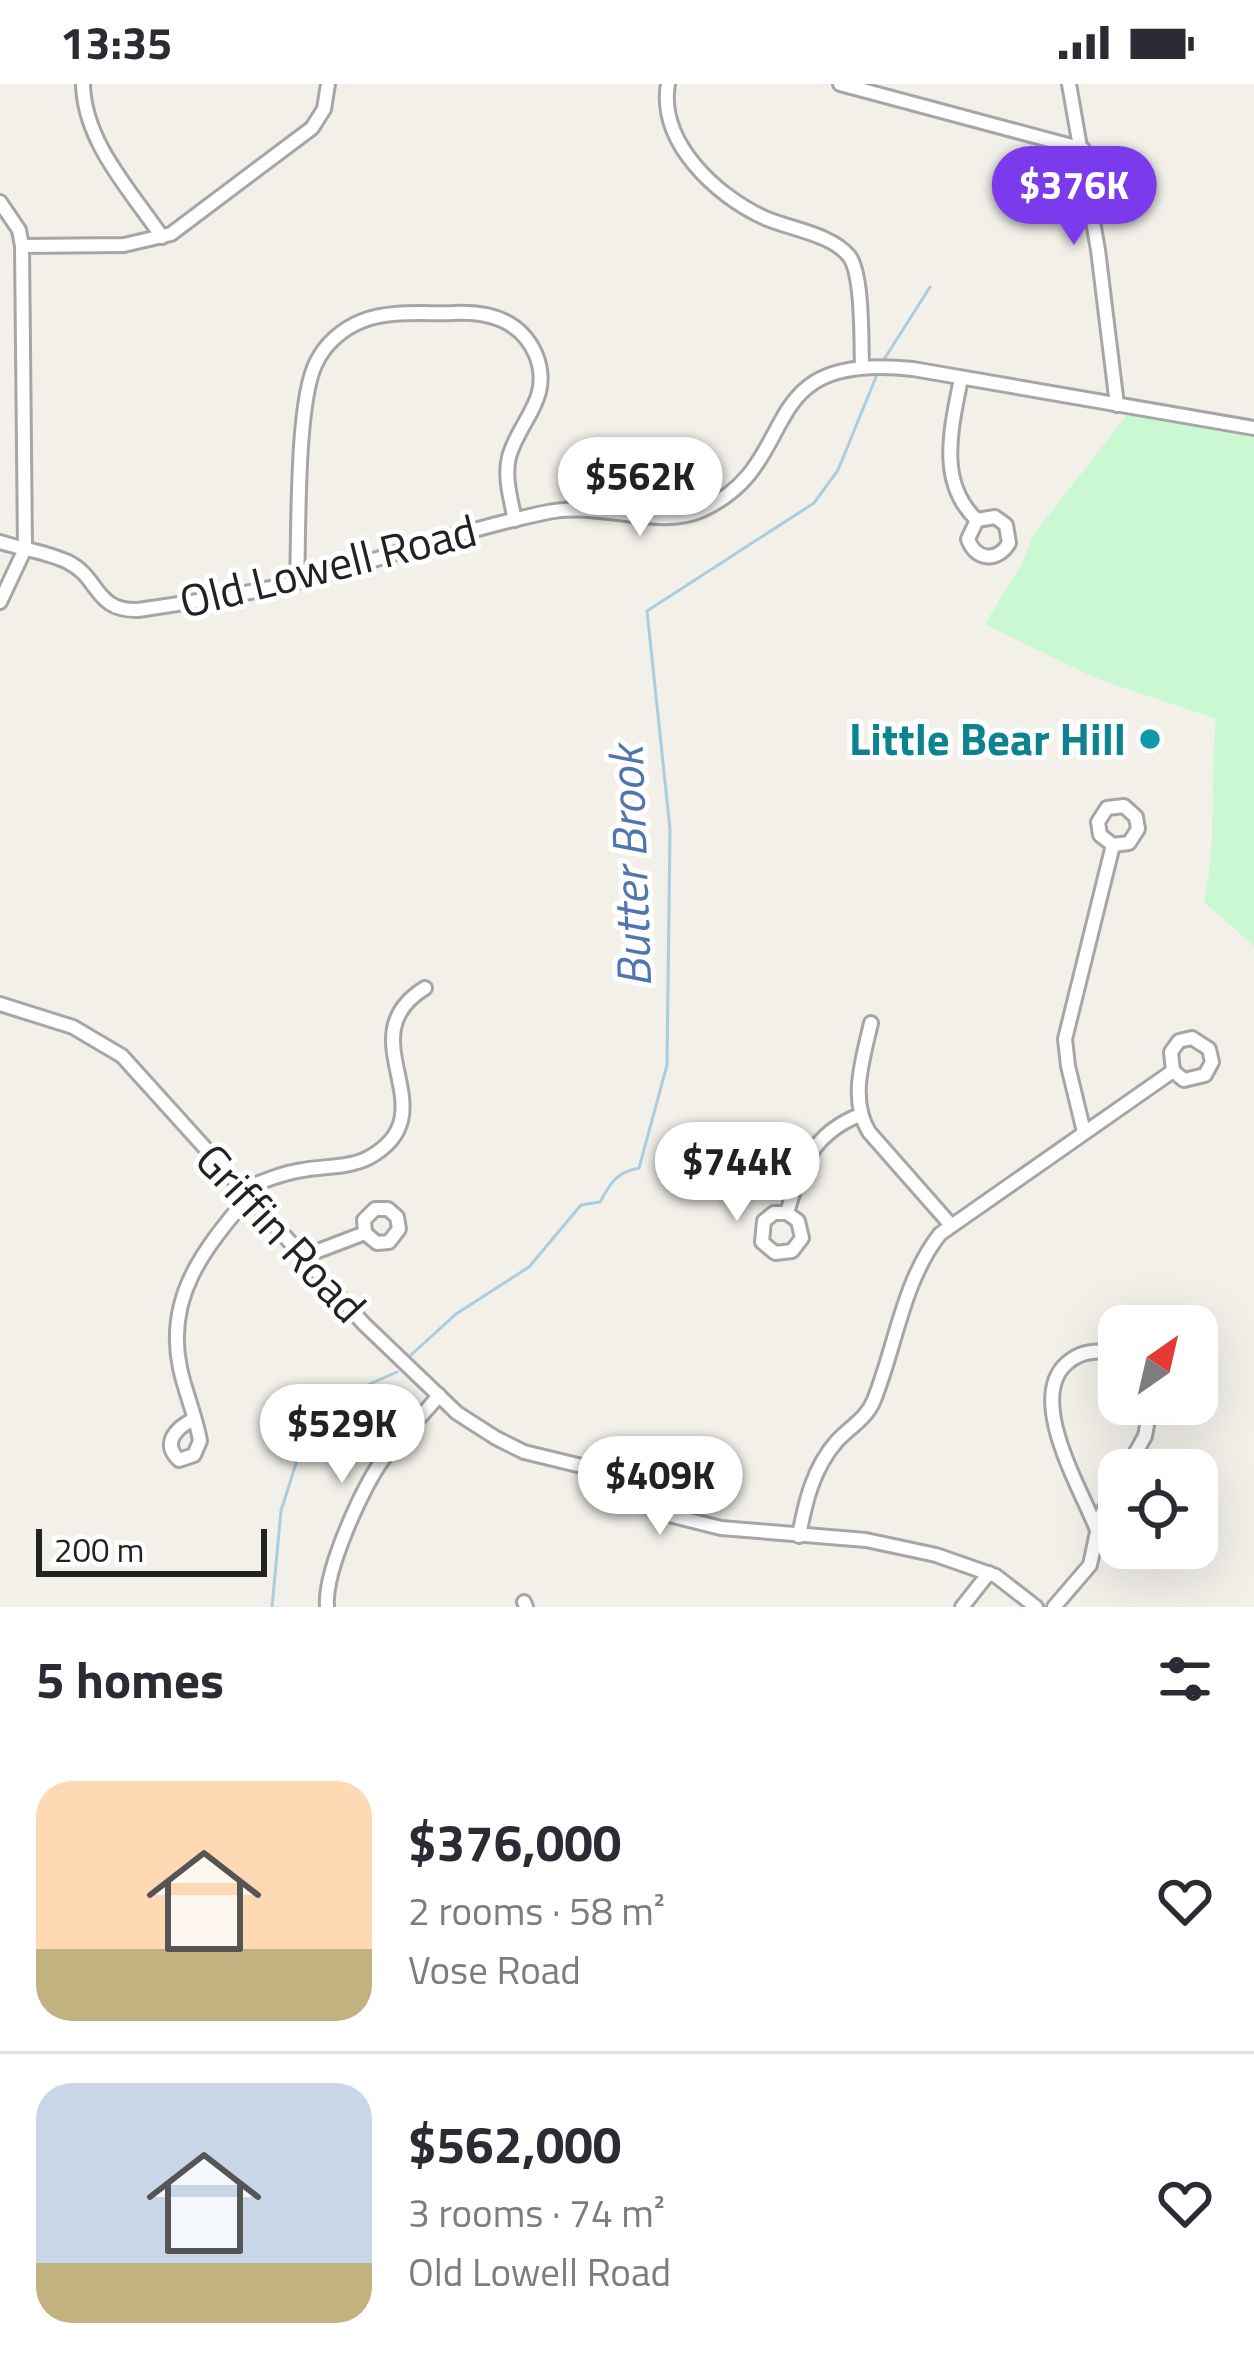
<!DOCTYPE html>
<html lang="en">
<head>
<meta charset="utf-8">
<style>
  body { margin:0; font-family:"Titillium Web",sans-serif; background:#f2f2f3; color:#2b2b33; height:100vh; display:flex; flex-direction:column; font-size:45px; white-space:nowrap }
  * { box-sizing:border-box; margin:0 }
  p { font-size:39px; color:#7c7c81 }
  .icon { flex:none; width:66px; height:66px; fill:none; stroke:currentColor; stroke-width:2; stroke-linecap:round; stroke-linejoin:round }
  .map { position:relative; height:1523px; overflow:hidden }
  .drawer { display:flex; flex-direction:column; background:#fff; flex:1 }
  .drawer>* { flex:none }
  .needle { width:78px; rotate:34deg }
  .controls { position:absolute; left:1098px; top:1221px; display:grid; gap:24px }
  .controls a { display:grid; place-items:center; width:120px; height:120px; border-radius:24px; background:#fff; box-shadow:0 12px 48px #0002; font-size:60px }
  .scale { position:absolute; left:36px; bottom:30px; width:231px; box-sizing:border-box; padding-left:12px; border:6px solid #222; border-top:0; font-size:33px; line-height:42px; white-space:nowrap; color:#222; -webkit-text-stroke:9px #fff; paint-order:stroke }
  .price { position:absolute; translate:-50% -102px; padding:0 27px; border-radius:42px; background:#fff; color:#222; font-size:39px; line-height:78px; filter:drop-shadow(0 3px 6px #0008) }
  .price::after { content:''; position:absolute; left:50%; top:72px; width:36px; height:27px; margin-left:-18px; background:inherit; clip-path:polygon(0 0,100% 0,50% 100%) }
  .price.on { background:#7c3aed; color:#fff }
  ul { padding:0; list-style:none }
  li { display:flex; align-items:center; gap:36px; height:300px; padding:0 36px }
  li+li { border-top:3px solid #e1e1e2 }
  li span { display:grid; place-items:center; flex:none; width:336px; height:240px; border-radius:36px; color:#555 }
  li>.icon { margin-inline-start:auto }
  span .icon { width:144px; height:144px; fill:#fffc; stroke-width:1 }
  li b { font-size:51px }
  h2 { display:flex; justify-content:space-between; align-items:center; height:144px; padding:0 36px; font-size:51px }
  .status { display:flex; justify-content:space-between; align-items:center; height:84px; padding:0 60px; background:#fff; direction:ltr }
  .status svg { height:33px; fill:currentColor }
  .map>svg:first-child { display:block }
</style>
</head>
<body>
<div class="status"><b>13:35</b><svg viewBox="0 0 49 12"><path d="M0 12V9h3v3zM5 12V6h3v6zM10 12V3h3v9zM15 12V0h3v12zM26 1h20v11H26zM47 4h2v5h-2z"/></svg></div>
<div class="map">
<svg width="1254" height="1523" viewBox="0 0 1254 1523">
  <rect width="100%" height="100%" fill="#f2f0e9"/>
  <path fill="#c9f8d2" d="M1127 331 1254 352V862L1204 818C1218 757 1209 696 1216 635L1093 593 985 540 1022 479 1034 450Z"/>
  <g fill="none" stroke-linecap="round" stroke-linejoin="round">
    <g stroke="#accddd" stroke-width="3">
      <path d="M883 277 930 203"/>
      <path d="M411 1271 456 1230 529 1183 581 1121 600 1118C611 1098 617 1088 639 1084L667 981 670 745 647 527 814 419 838 386 878 288"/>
      <path d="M272 1523 281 1427 313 1325 397 1288"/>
    </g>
    <defs>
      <g id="minor">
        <path d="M83 0C84 58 131 107 162 153"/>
        <path d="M668 0C658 58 716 112 765 134 790 145 831 150 849 172 863 190 861 257 862 282"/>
        <path d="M840 0 1083 65"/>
        <path d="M1069 0 1098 166 1117 321"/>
        <path d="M0 118 19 146 22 162 25 465 0 518"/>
        <path d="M22 162 124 161 171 150 312 44 324 25 328 0"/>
        <path d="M961 294C952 342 936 398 977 436L995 433 1006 441 1009 459C997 479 975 476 968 455L977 436"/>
        <path d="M0 458C22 465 47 468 68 478 100 494 94 527 138 526 192 518 248 510 301 497 383 475 465 445 548 428 600 417 658 446 702 426 807 378 747 267 913 285L1254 344"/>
        <path d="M297 498C299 447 296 319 316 279 325 260 342 245 362 237 389 226 424 230 453 229 488 227 521 236 536 271 553 315 519 336 509 373 504 394 511 416 515 436"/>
        <path d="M0 920 73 943 122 972 364 1240 457 1329 496 1354 524 1368 590 1384 657 1428 721 1444 866 1456 936 1471 996 1492 1036 1523"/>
        <path d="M871 939C863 975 849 1015 869 1048L950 1140"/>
        <path d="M1084 1048 1068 982 1065 955 1113 761 1129 759 1138 745 1136 733 1124 722 1107 724 1098 738 1100 751 1113 761"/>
        <path d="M241 1106C261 1098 282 1089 303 1086 325 1082 348 1084 368 1074 453 1028 344 954 425 904"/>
        <path d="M787 1129 798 1137 802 1154 792 1167 775 1169 762 1158 764 1137 774 1129H787C800 1083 813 1049 860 1031"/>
        <path d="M302 1173 365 1149 364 1136 375 1125H388L397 1133 399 1145 389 1158 377 1159 365 1149"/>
        <path d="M194 1335C176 1344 161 1359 179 1376L194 1371 200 1357C196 1333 185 1308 180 1284 165 1213 204 1165 248 1113"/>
        <path d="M1126 1386 1145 1352 1151 1320"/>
        <path d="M1097 1446C1081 1405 1027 1316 1066 1280 1081 1266 1100 1265 1119 1271"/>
        <path d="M799 1452C805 1419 813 1384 837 1357 850 1343 867 1334 874 1316 896 1261 903 1197 940 1150L1173 987 1184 996 1205 991 1212 978 1209 965 1192 954 1179 957 1171 968 1173 987"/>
        <path d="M524 1518 526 1523"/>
        <path d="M327 1523C324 1487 362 1405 383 1375 399 1351 422 1334 439 1311"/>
        <path d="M962 1523 989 1489"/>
        <path d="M1054 1523 1090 1481 1100 1434 1119 1396"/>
      </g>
    </defs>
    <use href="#minor" stroke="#a6a6a6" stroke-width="18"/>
    <use href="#minor" stroke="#fff" stroke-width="12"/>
  </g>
  <circle fill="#0f9aa8" stroke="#fff" stroke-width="4.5" cx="1150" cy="655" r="12"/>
  <g text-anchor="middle" stroke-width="10" stroke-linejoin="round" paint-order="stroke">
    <g font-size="45" fill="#222" stroke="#fff">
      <text transform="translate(328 482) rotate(-14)" y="16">Old Lowell Road</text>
      <text transform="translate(281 1149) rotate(47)" y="16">Griffin Road</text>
    </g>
    <g font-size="45" font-weight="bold" fill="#0d838f" stroke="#fff" text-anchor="end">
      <text x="1126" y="671">Little Bear Hill</text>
    </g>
    <g font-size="48" font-style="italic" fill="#5076af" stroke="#fff">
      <text transform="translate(630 783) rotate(-92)" y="17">Butter Brook</text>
    </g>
  </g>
</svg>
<div class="controls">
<a><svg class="needle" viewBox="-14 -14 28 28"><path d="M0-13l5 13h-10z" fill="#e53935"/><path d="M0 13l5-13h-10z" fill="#7c7c81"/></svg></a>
<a><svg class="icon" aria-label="locate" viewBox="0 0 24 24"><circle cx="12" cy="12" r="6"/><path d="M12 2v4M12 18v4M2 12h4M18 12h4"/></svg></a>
</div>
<div class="scale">200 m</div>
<b class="price on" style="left:1074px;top:164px">$376K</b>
<b class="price" style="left:640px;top:455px">$562K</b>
<b class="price" style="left:737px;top:1140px">$744K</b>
<b class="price" style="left:342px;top:1402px">$529K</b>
<b class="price" style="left:660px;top:1454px">$409K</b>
</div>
<section class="drawer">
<h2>5 homes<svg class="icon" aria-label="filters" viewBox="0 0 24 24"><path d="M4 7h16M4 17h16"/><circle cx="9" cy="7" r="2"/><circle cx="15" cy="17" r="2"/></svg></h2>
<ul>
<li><span style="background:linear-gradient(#ffd9b3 70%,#c2b280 0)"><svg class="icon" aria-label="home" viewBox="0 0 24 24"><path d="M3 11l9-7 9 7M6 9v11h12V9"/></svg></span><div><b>$376,000</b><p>2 rooms · 58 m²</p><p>Vose Road</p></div><svg class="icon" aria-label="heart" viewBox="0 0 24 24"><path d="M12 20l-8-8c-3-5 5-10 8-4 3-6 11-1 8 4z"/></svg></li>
<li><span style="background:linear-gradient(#c9d6e8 75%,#c2b280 0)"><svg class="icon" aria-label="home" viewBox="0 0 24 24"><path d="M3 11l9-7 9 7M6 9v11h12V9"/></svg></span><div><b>$562,000</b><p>3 rooms · 74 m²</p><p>Old Lowell Road</p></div><svg class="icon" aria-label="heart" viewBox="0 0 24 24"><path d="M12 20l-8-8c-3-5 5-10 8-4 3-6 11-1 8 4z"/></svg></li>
</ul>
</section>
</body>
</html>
